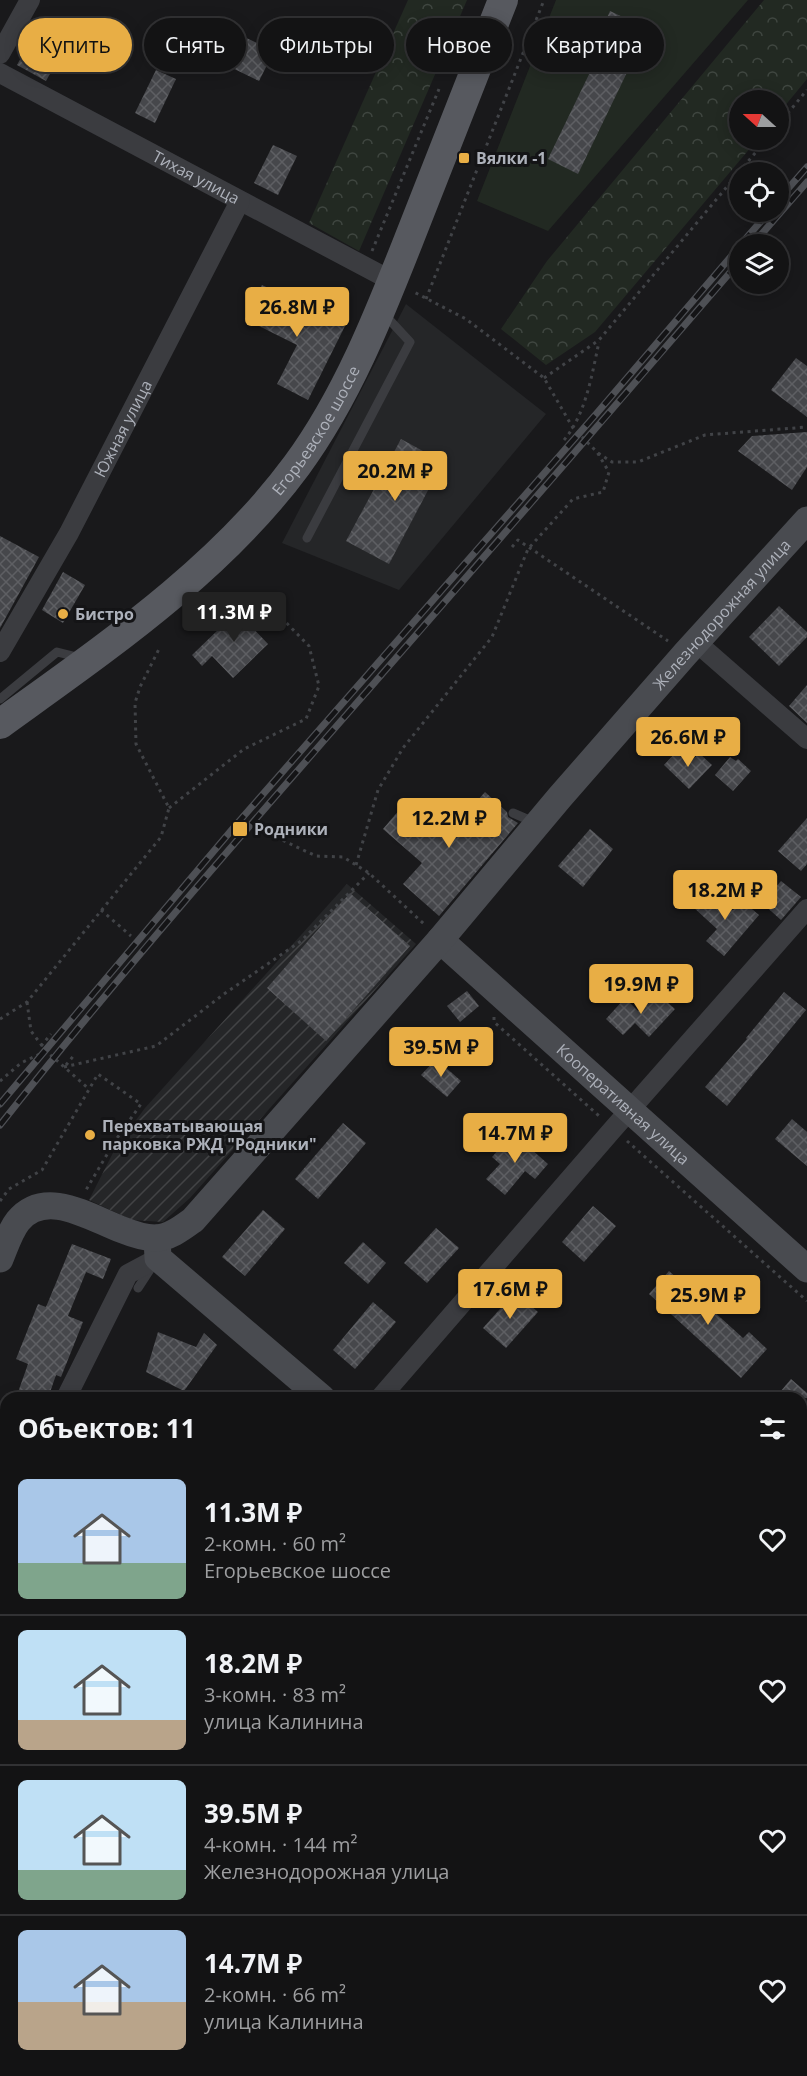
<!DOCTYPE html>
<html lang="ru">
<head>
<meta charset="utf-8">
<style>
  body { margin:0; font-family:"Open Sans",sans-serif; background:#1c1c1d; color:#f1f3f6; height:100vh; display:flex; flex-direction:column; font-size:22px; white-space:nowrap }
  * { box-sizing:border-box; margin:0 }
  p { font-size:20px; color:#9d9ea0 }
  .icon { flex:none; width:33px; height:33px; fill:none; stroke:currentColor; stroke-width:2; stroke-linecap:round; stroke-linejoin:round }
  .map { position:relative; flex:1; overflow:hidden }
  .details { position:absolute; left:0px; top:1392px; width:807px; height:684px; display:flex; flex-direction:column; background:#131314; border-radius:18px 18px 0 0; box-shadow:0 3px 15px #0003,0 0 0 2px #323234 }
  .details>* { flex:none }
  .top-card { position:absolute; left:18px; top:18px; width:771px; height:54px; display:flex; gap:12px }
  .needle { width:39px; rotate:291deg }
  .tools { position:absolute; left:729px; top:90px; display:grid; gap:12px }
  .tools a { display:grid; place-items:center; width:60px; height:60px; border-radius:50%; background:#131314; box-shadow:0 3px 15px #0003,0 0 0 2px #323234; font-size:30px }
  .price { position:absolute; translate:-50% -51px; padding:0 14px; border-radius:6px; background:#e8ae45; color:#111; font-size:20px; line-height:39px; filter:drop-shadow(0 2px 3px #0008) }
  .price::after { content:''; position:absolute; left:50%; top:36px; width:18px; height:14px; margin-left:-9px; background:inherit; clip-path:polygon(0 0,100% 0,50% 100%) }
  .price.selected { background:#222; color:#fff }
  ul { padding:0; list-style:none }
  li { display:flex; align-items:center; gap:18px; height:150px; padding:0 18px }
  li+li { border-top:2px solid #323234 }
  li span { display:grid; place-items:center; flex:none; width:168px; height:120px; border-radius:9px; color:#555 }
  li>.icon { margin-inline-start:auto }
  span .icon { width:72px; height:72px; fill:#fffc; stroke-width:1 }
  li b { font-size:26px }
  h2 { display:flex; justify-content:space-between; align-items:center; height:72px; padding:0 18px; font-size:26px }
  .chip { padding:0 21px; border-radius:27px; background:#131314; box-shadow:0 3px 15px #0003,0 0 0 2px #323234; font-size:21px; line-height:54px }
  .chip.selected { background:#e8ae45; color:#111 }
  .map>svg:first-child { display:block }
</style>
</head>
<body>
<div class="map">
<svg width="807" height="2076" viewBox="0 0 807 2076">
  <defs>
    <pattern id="industrial-furrows" width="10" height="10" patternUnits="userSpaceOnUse" patternTransform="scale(1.5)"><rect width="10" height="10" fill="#252628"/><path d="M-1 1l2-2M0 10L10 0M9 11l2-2" fill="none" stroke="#424345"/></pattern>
    <pattern id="forest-crowns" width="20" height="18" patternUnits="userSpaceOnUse" patternTransform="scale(1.5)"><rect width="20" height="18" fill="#222922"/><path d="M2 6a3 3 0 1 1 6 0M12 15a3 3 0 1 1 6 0" fill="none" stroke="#3f4640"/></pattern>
    <pattern id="building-cross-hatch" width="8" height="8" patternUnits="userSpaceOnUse" patternTransform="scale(1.5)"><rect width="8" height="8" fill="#46474b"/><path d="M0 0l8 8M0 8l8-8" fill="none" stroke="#5e5f63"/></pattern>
  </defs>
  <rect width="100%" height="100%" fill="#19191b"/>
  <g fill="#252628">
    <path d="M406 304 546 414 399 590 282 543Z"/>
    <path d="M345 2070H514L521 2076H340Z"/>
  </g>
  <path fill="url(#industrial-furrows)" d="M347 884 416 944 190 1198 163 1222 132 1220 89 1200 116 1147 145 1108Z"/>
  <g fill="url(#forest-crowns)">
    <path d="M408 0H467L359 251 309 223Z"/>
    <path d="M764 0H807V79L779 113 778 100H740V140H757L595 332 546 365 501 329 547 261Z"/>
  </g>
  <path fill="#222922" d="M556 0H748L548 231 477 201Z"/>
  <g fill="url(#building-cross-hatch)">
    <path d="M610 11 648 29 578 174 548 159 610 31 603 27Z"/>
    <path d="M34 34 63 50 46 81 17 65Z"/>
    <path d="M240 35 274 51 259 81 226 65Z"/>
    <path d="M156 70 176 79 155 123 135 113Z"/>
    <path d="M273 145 297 156 278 195 254 183Z"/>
    <path d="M262 285 345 326 308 400 277 384 297 345 245 319Z"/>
    <path d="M796 358 807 366V417L771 390Z"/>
    <path d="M807 432V467L792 490 738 451 752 436Z"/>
    <path d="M401 439 443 462 389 564 346 541Z"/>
    <path d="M0 536 39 557 0 628Z"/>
    <path d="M63 572 85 585 63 623 42 610Z"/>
    <path d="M248 601 259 612 248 623 268 644 233 678 212 656 202 666 192 655Z"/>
    <path d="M779 606 807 632V637L779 666 749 637Z"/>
    <path d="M807 685V723L789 706Z"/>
    <path d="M678 750 691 762 699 753 712 765 689 789 664 765Z"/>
    <path d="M730 757 736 761 738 759 751 771 733 791 715 775Z"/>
    <path d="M485 792 507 812 508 817 518 823 439 916 403 884 422 863 383 829 406 802 445 837Z"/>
    <path d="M807 818V864L801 871 778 851Z"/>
    <path d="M590 829 613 849 583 887 558 866Z"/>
    <path d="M781 881 801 897 781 920 762 903Z"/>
    <path d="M710 889 733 910 741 900 759 915 724 956 706 941 717 929 693 907Z"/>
    <path d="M350 893 410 946 326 1041 267 988Z"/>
    <path d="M467 991 479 1006 460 1022 447 1006Z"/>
    <path d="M656 992 675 1009 649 1037 635 1023 623 1035 606 1019 625 998 638 1011Z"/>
    <path d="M784 992 806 1010 727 1106 705 1087 747 1039 746 1038Z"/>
    <path d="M436 1059 461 1081 447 1097 421 1075Z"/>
    <path d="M792 1119 807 1132V1166L775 1139Z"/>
    <path d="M343 1123 366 1143 318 1199 295 1179Z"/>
    <path d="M513 1133 548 1164 535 1179 525 1171 505 1195 486 1179 500 1164 492 1157Z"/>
    <path d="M593 1206 616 1226 584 1262 562 1242Z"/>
    <path d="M263 1210 285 1229 245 1276 222 1257Z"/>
    <path d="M436 1228 459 1248 427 1283 404 1263Z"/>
    <path d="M363 1242 386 1263 368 1284 344 1263Z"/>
    <path d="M72 1244 111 1259 103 1279 86 1272 68 1316 83 1322 61 1377 56 1375 48 1398H16L28 1364 16 1359 38 1304 46 1307Z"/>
    <path d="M669 1271 743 1338 749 1332 767 1349 741 1378 649 1294Z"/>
    <path d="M515 1292 538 1312 506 1348 483 1328Z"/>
    <path d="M373 1302 396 1322 355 1369 333 1350Z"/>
    <path d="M158 1332 196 1347 204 1333 217 1345 184 1391 146 1372Z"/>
    <path d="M791 1379 807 1393V1398H775Z"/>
  </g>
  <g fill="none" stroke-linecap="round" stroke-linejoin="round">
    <g stroke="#414347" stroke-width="3" stroke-dasharray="3 4.5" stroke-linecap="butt">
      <path d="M778 125 807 90"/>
      <path d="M372 251 439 89"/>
      <path d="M426 299 544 0"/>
      <path d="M544 378 599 340 766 140"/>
      <path d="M564 440C586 414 592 374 599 342"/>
      <path d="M598 453 612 462H638L705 435 807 427"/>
      <path d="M512 547 518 540 668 641"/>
      <path d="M169 808 244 749 306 719 319 686 309 646 262 598"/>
      <path d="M272 830 284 841 316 856 343 857 369 873 424 924"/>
      <path d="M356 865 378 790 403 748 492 637 528 549 573 499 603 492 609 472 597 452 573 428 544 378 466 319 412 291"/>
      <path d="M101 910 131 936"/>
      <path d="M27 1002 31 1031 46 1051 89 1089"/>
      <path d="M494 1017V1022L599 1116"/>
      <path d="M0 1019 27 1002 161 837 169 808 136 744 135 703 140 687 159 649"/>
      <path d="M41 1046 51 1034"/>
      <path d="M66 1065 75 1054"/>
      <path d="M64 1067 156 1046 224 994 301 941 369 873"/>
      <path d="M0 1081 21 1063 46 1051"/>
      <path d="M627 1141 807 1301"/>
      <path d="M0 1201 9 1189 42 1170 98 1074 141 1104 115 1141 86 1190"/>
    </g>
    <g stroke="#3b3c40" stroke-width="9">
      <path d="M307 538 410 342 385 315"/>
      <path d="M0 699 57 652 81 658"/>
      <path d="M513 813 536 823"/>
      <path d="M138 1288 153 1265"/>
    </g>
    <g stroke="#3b3c40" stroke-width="20">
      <path d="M0 54 30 0"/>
      <path id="s1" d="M0 73 392 281"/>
      <path d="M696 642 807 739"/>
      <path id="s2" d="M0 652 69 533 240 201"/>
      <path d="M66 1398 128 1274 158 1258"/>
      <path d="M380 1398 613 1129 807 909"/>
      <path d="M801 1525 807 1518"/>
      <path d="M0 1586 6 1569"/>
      <path d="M0 1615 6 1617"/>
      <path d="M0 2027 6 2020"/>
      <path d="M539 2070 546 2076"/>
      <path d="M320 2076 325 2070"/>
    </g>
    <g stroke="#494b50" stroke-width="27">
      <path id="s3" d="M440 940 807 1269"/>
      <path d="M157 1238 158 1258 322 1398"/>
      <path id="s4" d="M0 1259C5 1247 10 1231 18 1221 45 1188 89 1217 120 1229 130 1233 144 1238 155 1238 169 1238 182 1228 193 1220L440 940 560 797 686 653 807 520"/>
      <path d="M801 1804 807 1809"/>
    </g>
    <path stroke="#57595f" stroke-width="30" id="s5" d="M0 724C105 648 219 571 297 465 349 394 381 310 413 229 443 152 473 76 503 0"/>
    <defs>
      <g id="rail">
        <path d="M778 200 807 167"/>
        <path d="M741 244 769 212"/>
        <path d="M753 244 807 182"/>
        <path d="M0 1104 235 826 597 413 740 246"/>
        <path d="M0 1125C118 976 244 832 369 689 493 547 617 404 740 261"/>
      </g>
    </defs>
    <use href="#rail" stroke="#4e5055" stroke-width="7"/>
    <use href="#rail" stroke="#141416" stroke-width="4.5" stroke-dasharray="14" stroke-linecap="butt"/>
  </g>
  <g fill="#e8ae45" stroke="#141416" stroke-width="2">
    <rect x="458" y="152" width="12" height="12" rx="3"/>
    <circle cx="63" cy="614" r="6"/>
    <rect x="232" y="821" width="16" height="16" rx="3"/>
    <circle cx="90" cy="1135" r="6"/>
  </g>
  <g text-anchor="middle" stroke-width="6" stroke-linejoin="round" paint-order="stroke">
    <g font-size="16" font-weight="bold" fill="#adb1ba" stroke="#141416" text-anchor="start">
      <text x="476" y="164">Вялки -1</text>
      <text x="75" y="620">Бистро</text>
      <text x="254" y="835">Родники</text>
      <text x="102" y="1132">Перехватывающая<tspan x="102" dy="18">парковка РЖД "Родники"</tspan></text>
    </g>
    <g font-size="16" fill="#adb1ba" stroke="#141416">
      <text dy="6" stroke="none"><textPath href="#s1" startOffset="222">Тихая улица</textPath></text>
      <text dy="6" stroke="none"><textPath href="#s2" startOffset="255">Южная улица</textPath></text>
      <text dy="6" stroke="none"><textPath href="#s5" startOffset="435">Егорьевское шоссе</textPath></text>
      <text dy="6" stroke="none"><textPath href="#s4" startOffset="1036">Железнодорожная улица</textPath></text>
      <text dy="6" stroke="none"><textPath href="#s3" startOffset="246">Кооперативная улица</textPath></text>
    </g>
  </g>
</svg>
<div class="tools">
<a><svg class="needle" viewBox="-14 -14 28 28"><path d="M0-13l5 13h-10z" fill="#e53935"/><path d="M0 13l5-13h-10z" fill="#9d9ea0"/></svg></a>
<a><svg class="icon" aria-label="locate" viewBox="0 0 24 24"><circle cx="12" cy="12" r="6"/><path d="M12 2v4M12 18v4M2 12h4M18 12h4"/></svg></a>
<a><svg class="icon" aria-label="layers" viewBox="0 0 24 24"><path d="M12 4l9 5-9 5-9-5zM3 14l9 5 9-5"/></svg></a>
</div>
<b class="price" style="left:297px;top:338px">26.8M ₽</b>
<b class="price" style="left:395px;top:502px">20.2M ₽</b>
<b class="price selected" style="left:234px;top:643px">11.3M ₽</b>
<b class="price" style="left:688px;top:768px">26.6M ₽</b>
<b class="price" style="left:449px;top:849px">12.2M ₽</b>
<b class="price" style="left:725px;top:921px">18.2M ₽</b>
<b class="price" style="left:641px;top:1015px">19.9M ₽</b>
<b class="price" style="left:441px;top:1078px">39.5M ₽</b>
<b class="price" style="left:515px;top:1164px">14.7M ₽</b>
<b class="price" style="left:510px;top:1320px">17.6M ₽</b>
<b class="price" style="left:708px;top:1326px">25.9M ₽</b>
<div class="top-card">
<a class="chip selected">Купить</a>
<a class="chip">Снять</a>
<a class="chip">Фильтры</a>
<a class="chip">Новое</a>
<a class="chip">Квартира</a>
</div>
<section class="details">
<h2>Объектов: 11<svg class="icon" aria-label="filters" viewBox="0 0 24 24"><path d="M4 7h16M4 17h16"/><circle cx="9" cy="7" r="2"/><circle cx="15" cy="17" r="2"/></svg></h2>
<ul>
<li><span style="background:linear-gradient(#a9c7e8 70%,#7fa58c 0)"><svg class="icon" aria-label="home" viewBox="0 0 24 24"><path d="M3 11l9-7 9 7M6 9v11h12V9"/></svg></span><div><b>11.3M ₽</b><p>2-комн. · 60 m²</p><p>Егорьевское шоссе</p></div><svg class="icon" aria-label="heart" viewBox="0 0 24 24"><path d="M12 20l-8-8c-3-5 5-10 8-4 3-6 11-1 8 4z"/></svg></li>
<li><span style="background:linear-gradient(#bfe0f5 75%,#b9a48a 0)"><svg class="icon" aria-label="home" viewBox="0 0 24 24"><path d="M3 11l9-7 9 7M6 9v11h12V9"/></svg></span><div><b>18.2M ₽</b><p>3-комн. · 83 m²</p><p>улица Калинина</p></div><svg class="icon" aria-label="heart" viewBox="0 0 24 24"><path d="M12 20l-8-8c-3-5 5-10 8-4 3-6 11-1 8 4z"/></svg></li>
<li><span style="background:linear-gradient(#bfe0f5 75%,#7fa58c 0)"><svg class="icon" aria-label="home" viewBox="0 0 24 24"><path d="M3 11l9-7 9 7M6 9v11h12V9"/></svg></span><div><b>39.5M ₽</b><p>4-комн. · 144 m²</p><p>Железнодорожная улица</p></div><svg class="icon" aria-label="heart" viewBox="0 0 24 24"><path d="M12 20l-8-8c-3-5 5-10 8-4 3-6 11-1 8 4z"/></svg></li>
<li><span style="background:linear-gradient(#a9c7e8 60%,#b9a48a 0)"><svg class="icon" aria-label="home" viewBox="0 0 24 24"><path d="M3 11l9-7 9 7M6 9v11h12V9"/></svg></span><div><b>14.7M ₽</b><p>2-комн. · 66 m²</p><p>улица Калинина</p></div><svg class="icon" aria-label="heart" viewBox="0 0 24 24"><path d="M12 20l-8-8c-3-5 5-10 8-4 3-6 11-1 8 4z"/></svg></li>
</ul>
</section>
</div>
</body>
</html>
